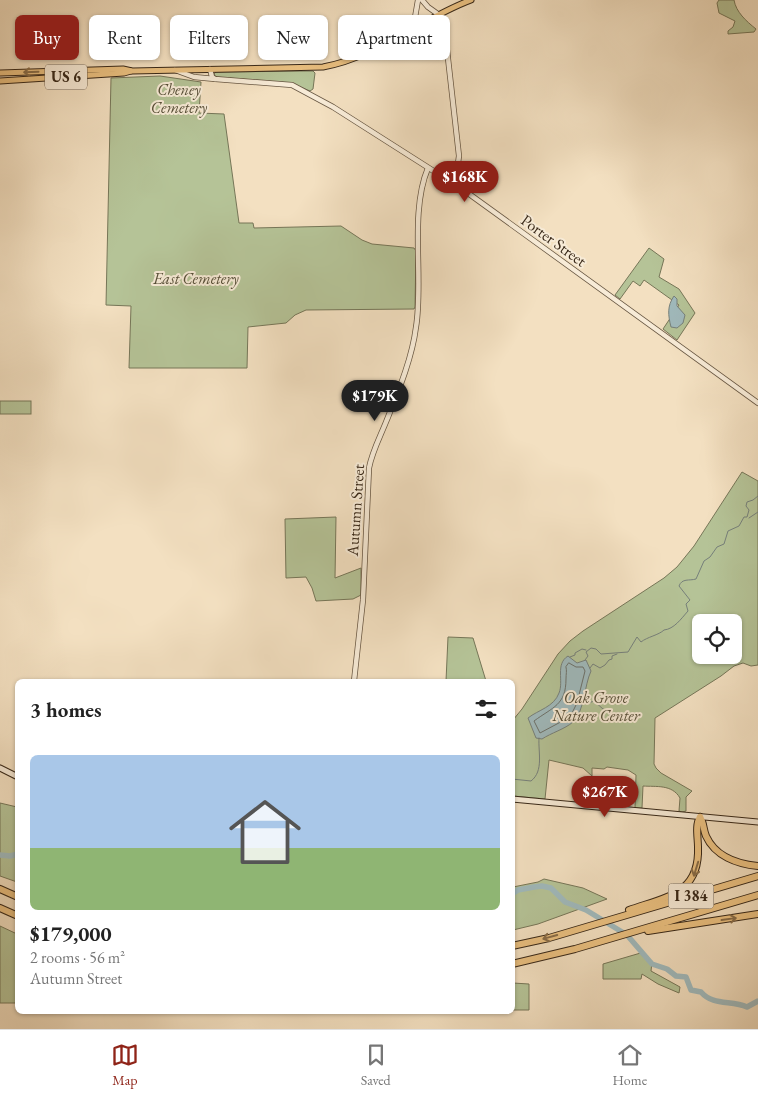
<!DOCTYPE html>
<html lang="en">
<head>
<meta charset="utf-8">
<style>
  body { margin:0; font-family:"EB Garamond",serif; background:#f2f2f2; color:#222; height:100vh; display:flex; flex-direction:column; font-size:19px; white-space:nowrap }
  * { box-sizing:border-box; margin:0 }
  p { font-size:16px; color:#767676 }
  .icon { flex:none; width:28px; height:28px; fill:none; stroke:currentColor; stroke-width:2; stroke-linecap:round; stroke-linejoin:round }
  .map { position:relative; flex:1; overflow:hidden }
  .side { position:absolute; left:15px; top:679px; width:500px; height:335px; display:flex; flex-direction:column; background:#fff; border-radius:8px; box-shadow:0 1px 4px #0004 }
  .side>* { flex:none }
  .top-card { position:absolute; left:15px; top:15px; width:500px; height:45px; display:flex; gap:10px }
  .fabs { position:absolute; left:692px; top:614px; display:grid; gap:10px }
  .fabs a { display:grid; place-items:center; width:50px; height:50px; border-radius:8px; background:#fff; box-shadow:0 1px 4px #0004; font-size:25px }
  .price { position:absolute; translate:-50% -42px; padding:0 11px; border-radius:18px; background:#8f2418; color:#fff; font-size:16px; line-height:32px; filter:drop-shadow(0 1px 2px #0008) }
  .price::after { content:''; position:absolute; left:50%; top:30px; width:15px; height:11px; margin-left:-8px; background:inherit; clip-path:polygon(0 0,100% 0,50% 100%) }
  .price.current { background:#222; color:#fff }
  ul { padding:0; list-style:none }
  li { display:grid; align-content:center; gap:10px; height:265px; padding:0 15px }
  li span { display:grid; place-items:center; height:155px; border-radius:8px; color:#555 }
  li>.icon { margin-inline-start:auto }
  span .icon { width:90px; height:90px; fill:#fffc; stroke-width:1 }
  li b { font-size:21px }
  h2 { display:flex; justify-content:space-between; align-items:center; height:60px; padding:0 15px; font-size:21px }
  .chip { padding:0 18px; border-radius:8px; background:#fff; box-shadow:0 1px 4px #0004; font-size:18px; line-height:45px }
  .chip.current { background:#8f2418; color:#fff }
  .menu { display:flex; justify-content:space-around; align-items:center; height:70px; border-top:1px solid #e0e0e0; background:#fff; font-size:14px; color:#767676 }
  .menu a { display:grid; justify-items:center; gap:2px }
  .menu .current { color:#8f2418 }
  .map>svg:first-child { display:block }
</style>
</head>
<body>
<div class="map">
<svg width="758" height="1029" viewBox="0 0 758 1029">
  <rect width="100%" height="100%" fill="#f3e0c1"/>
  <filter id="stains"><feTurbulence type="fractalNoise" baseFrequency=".004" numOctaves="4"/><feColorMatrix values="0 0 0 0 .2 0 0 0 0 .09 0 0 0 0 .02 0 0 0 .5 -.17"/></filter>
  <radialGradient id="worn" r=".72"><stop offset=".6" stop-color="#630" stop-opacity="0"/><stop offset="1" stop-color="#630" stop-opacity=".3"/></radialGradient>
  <g fill="#b5c397" stroke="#767658" fill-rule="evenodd">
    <path d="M719 0H734C736 12 746 21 756 29L754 32 728 34V31L733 27 735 21 719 13 717 3Z"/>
    <path d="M313 71 315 73 313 89 310 91 291 83 216 77 214 74 216 72Z"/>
    <path d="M160 76 201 82 199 113 224 114 239 223H253L254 228 341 226 362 240 372 244 414 248 416 251 415 307 414 309 306 310 295 315 286 323 248 327 247 368H129L131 306 106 305 111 78Z"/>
    <path d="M649 248 664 259 659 277 679 289 695 313 677 340 663 329 679 305 644 280 640 286 633 281 620 299 615 295Z"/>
    <rect x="0" y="401" width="31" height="13"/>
    <path d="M742 472 758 481V665L751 666 743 663 734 666 721 676 655 718 654 764 656 768 661 773 692 791 686 797V811L682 812 679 811 680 798C672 784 656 787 643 786L642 808H635L636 775 628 770 607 767 604 769 592 768V776L583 768 549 760 545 799 513 796V720L522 709 558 654 570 641 583 631 664 578 677 567 694 546ZM701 622H734V655H701Z"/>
    <path d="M336 517 335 578 361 568V595L353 599 316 601 312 588 306 577 286 578 285 519Z"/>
    <path d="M448 637 473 638 486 681H446Z"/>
    <path d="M0 803 17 807V882L0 876Z"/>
    <path d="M544 879 583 888 607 899 538 924 513 930V887L538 882Z"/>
    <path d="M0 926 17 934V1003H0Z"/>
    <path d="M644 952 652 962 651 971 680 987 679 993 658 984 642 974 641 979H603V964Z"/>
    <path d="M513 983 529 984V1010H513Z"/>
  </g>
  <g fill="#a0babd" stroke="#76807b">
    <path d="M674 296 677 299V306L685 315 683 323 677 328 671 327C668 315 667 306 674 296Z"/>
    <path d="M568 656 577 663 586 660 591 671C584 686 585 710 573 722 565 729 551 733 542 739L536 738 528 718C538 710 554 707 559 693 564 681 555 664 568 656Z"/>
  </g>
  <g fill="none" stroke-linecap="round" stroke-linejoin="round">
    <path stroke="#6c716a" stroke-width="1" d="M569 663 576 667H583L585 671 577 703 570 717 540 733 534 721C553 707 566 705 566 679 566 674 567 671 566 667Z"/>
    <g stroke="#76807b" stroke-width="1">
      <path d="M749 518 758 512"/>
      <path d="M570 657 575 655V653L582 649 586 650"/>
      <path d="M585 660 588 656 586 652 591 648 596 649 601 654 628 652 637 637 641 642C647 637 659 635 664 630 674 629 681 619 688 611L686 604 690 600 679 586C682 578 689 581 696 579L704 561 710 557 717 547 724 544 728 531 739 526 744 517H747L749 510 746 506 747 502 753 500 758 496"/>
      <path d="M590 668 593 664 600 668 605 665 609 660 612 659V656L617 654"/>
      <path d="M581 701 586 704 594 701 603 709 609 711 610 717"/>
      <path d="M512 779 531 781C544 771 538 752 539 738"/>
    </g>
    <g stroke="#a0babd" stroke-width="5.5">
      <path d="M0 855 10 856 18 854"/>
      <path d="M512 894 518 890 534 887 542 886 551 888 565 902 586 910 627 935 652 964 667 969 676 976 686 977 691 990 701 992C713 1006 731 1000 747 1007L758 1001"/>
    </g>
    <defs>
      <g id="tertiary">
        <path d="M422 0 428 7 442 17 444 23 459 156 455 184"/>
        <path d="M413 29 418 0"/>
        <path d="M210 69 212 77 215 79 292 85 333 107 465 191 758 403"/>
        <path d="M175 70 194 77 215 79"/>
        <path d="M435 172 459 165"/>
        <path d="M354 681 363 600 369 468C372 452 380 437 386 422 398 392 412 359 416 327 424 279 409 213 428 168"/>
      </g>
      <g id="secondary">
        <path d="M0 768 18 777"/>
        <path d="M512 799 758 822"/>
      </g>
      <g id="primary">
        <path d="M0 73 123 69 132 71 323 67C378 57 420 19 471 0"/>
        <path d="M0 81 124 73 131 71"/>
      </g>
      <g id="motorway">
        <path d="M700 817C704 823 703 829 706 836 715 856 737 864 758 866"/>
        <path d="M0 889 18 897"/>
        <path d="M0 908 18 916"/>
        <path d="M629 910C666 897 700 894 698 847 698 838 695 825 700 817"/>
        <path d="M648 931 758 914"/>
        <path d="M512 946 549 938 758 876"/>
        <path d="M512 964 575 949 758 895"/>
      </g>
    </defs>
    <use href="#tertiary" stroke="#675642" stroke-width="6"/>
    <use href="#secondary" stroke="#382818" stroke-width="7"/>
    <use href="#primary" stroke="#382818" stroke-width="7"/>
    <use href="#motorway" stroke="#382818" stroke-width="8"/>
    <use href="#tertiary" stroke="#f7ebd7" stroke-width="4.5"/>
    <use href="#secondary" stroke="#f7ebd7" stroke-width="5"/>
    <use href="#primary" stroke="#eac080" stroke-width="5"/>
    <use href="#motorway" stroke="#eac080" stroke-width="6"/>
  </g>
  <defs><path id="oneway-shaft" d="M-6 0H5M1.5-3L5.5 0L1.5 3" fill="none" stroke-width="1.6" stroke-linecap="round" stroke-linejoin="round" transform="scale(1.25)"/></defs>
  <g stroke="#886c47">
    <use href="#oneway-shaft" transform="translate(31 72) rotate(178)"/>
    <use href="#oneway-shaft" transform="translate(696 869) rotate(107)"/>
    <use href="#oneway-shaft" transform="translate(729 919) rotate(-8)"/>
    <use href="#oneway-shaft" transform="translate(550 937) rotate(165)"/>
  </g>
  <g text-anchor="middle" stroke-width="4" stroke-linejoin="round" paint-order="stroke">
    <g fill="#f7ebd7" stroke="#716251" stroke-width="1">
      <rect x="45" y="64.5" width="42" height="25" rx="4"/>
      <rect x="668.5" y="883.5" width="45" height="25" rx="4"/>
    </g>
    <g font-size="15" font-weight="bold" fill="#382818">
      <text x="66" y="82">US 6</text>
      <text x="691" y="901">I 384</text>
    </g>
    <g font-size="16" font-style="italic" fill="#574f38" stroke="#f7ebd7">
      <text x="179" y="95">Cheney<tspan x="179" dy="18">Cemetery</tspan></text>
      <text x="196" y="284">East Cemetery</text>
      <text x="596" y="703">Oak Grove<tspan x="596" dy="18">Nature Center</tspan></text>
    </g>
    <g font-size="16" fill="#382818" stroke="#f7ebd7">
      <text transform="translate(554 240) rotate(36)" y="6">Porter Street</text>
      <text transform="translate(355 510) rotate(-86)" y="6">Autumn Street</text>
    </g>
  </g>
  <rect width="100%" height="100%" filter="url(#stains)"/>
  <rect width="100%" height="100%" fill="url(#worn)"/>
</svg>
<div class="fabs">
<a><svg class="icon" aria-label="locate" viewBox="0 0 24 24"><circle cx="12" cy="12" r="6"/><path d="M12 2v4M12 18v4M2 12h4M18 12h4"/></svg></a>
</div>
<b class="price" style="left:465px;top:203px">$168K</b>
<b class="price current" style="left:375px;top:422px">$179K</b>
<b class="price" style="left:605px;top:818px">$267K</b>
<div class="top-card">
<a class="chip current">Buy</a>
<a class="chip">Rent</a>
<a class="chip">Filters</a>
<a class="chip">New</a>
<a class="chip">Apartment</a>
</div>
<section class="side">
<h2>3 homes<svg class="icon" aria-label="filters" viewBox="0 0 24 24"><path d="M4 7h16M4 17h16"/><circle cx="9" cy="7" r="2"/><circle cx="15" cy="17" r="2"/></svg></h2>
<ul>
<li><span style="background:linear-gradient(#a9c7e8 60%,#8fb573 0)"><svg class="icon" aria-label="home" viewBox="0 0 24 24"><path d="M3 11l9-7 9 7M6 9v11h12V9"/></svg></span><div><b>$179,000</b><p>2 rooms · 56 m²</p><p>Autumn Street</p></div></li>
</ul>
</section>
</div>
<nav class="menu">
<a class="current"><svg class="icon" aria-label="map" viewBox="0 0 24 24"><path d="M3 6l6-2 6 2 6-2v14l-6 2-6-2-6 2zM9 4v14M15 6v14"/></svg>Map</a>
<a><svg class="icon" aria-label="saved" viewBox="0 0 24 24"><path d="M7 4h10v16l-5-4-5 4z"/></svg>Saved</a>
<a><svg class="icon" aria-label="home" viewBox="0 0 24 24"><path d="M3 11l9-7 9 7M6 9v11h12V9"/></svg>Home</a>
</nav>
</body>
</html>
